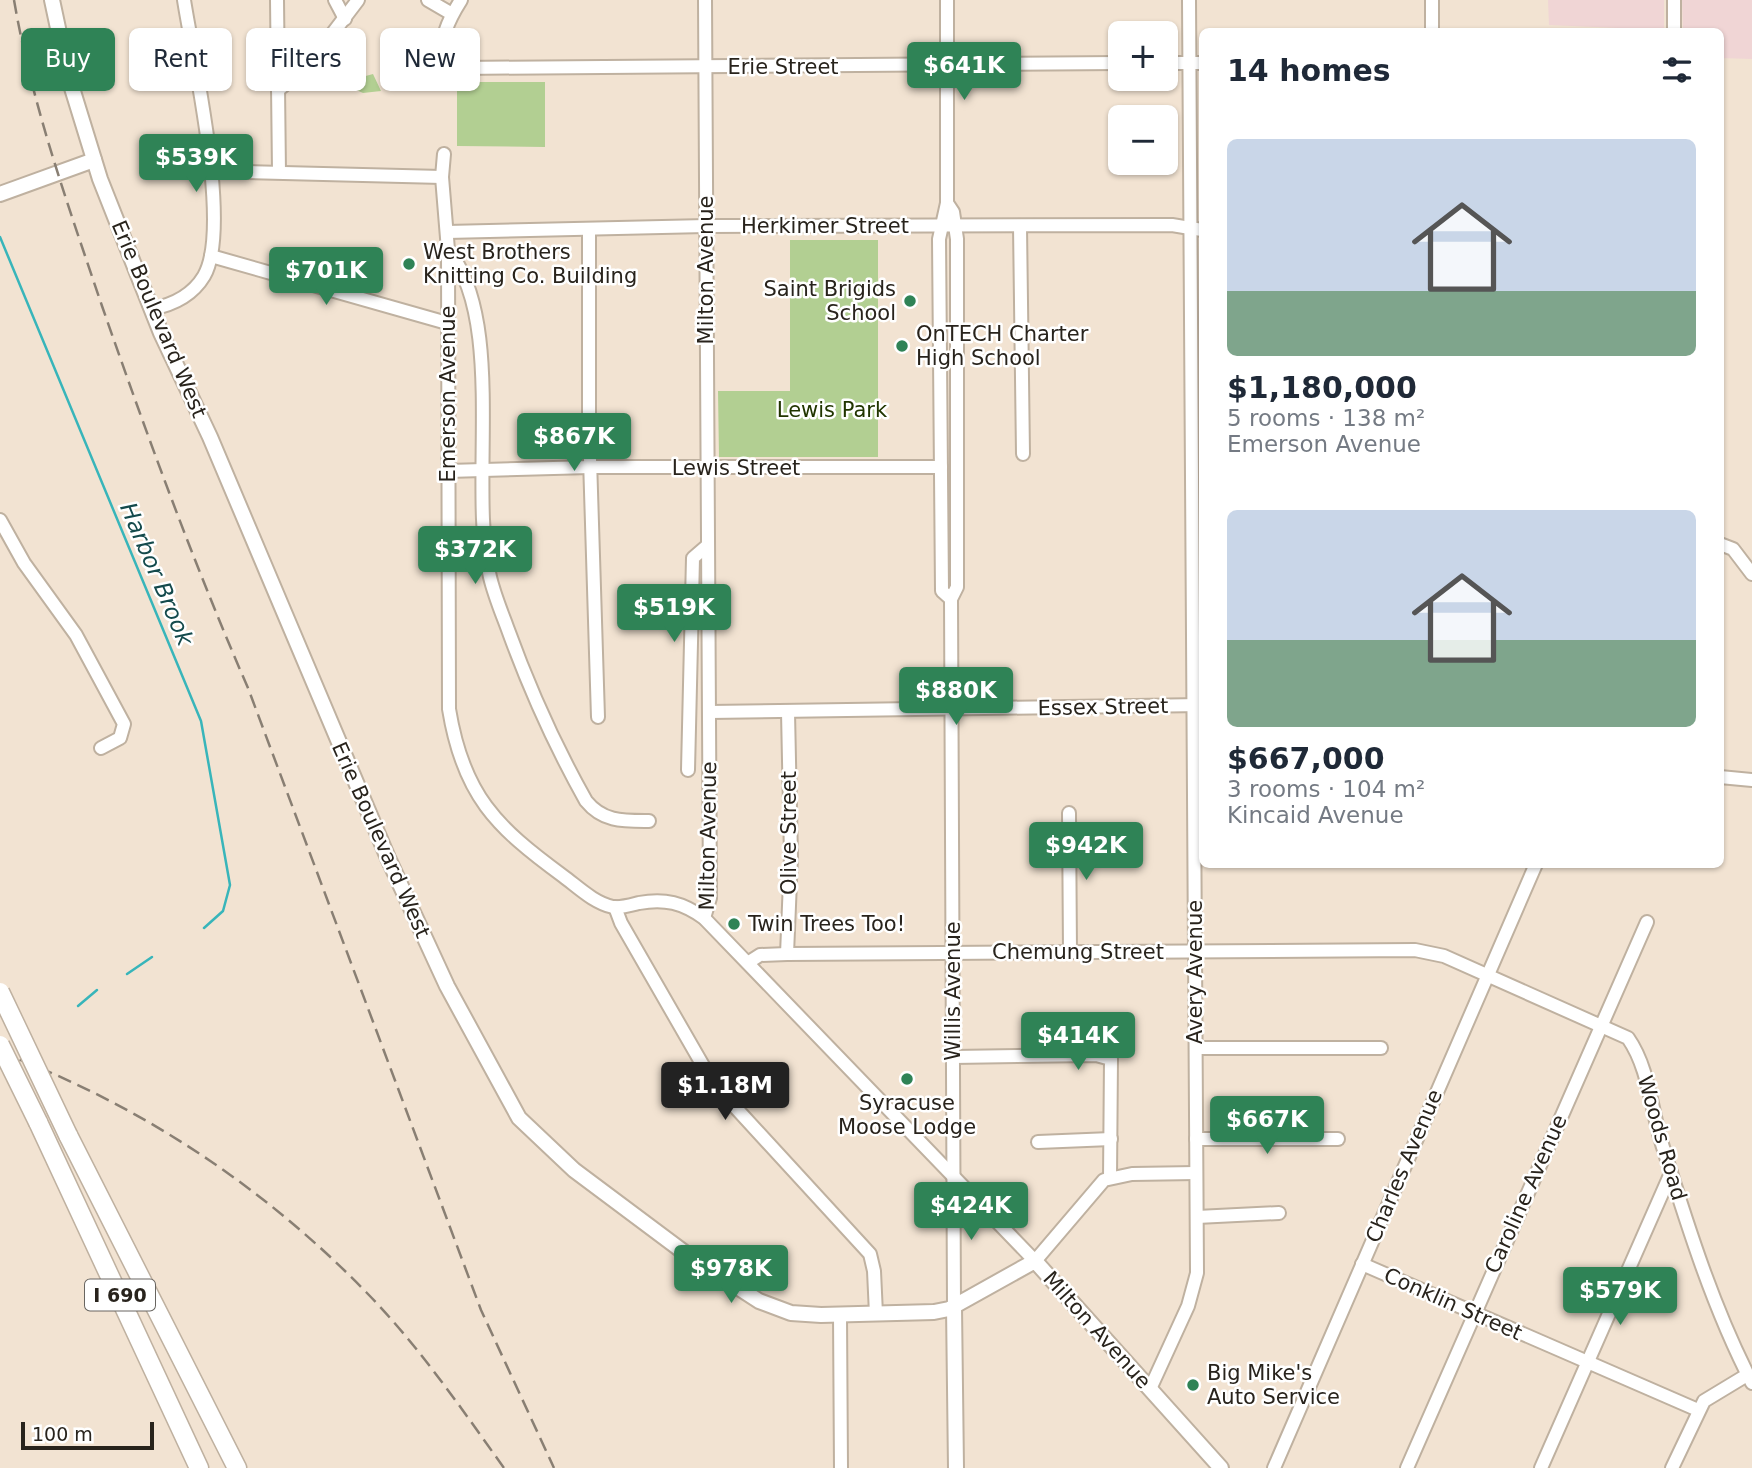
<!DOCTYPE html>
<html lang="en">
<head>
<meta charset="utf-8">
<style>
  body { margin:0; font-family:"DejaVu Sans",sans-serif; background:#f2f2f3; color:#1f2937; height:100vh; display:flex; flex-direction:column; font-size:26px; white-space:nowrap }
  * { box-sizing:border-box; margin:0 }
  p { font-size:23px; color:#747a83 }
  .icon { flex:none; width:38px; height:38px; fill:none; stroke:currentColor; stroke-width:2; stroke-linecap:round; stroke-linejoin:round }
  .map { position:relative; flex:1; overflow:hidden }
  .drawer { position:absolute; left:1199px; top:28px; width:525px; height:840px; display:flex; flex-direction:column; background:#fff; border-radius:10px; box-shadow:0 2px 5px #0004 }
  .drawer>* { flex:none }
  .banner { position:absolute; left:21px; top:28px; width:665px; height:63px; display:flex; gap:14px }
  .tools { position:absolute; left:1108px; top:21px; display:grid; gap:14px }
  .tools a { display:grid; place-items:center; width:70px; height:70px; border-radius:10px; background:#fff; box-shadow:0 2px 5px #0004; font-size:35px }
  .scale { position:absolute; left:21px; bottom:18px; width:133px; box-sizing:border-box; padding-left:7px; border:4px solid #28231c; border-top:0; font-size:19px; line-height:24px; white-space:nowrap; color:#28231c; -webkit-text-stroke:5px #fff; paint-order:stroke }
  .price { position:absolute; translate:-50% -60px; padding:0 16px; border-radius:7px; background:#2f8356; color:#fff; font-size:23px; line-height:46px; filter:drop-shadow(0 2px 4px #0008) }
  .price::after { content:''; position:absolute; left:50%; top:42px; width:21px; height:16px; margin-left:-10px; background:inherit; clip-path:polygon(0 0,100% 0,50% 100%) }
  .price.on { background:#222; color:#fff }
  ul { padding:0; list-style:none }
  li { display:grid; align-content:center; gap:14px; height:371px; padding:0 28px }
  li span { display:grid; place-items:center; height:217px; border-radius:10px; color:#555 }
  li>.icon { margin-inline-start:auto }
  span .icon { width:126px; height:126px; fill:#fffc; stroke-width:1 }
  li b { font-size:30px }
  h2 { display:flex; justify-content:space-between; align-items:center; height:84px; padding:0 28px; font-size:30px }
  .tag { padding:0 24px; border-radius:10px; background:#fff; box-shadow:0 2px 5px #0004; font-size:24px; line-height:63px }
  .tag.on { background:#2f8356; color:#fff }
  .map>svg:first-child { display:block }
</style>
</head>
<body>
<div class="map">
<svg width="1752" height="1468" viewBox="0 0 1752 1468">
  <rect width="100%" height="100%" fill="#f2e3d2"/>
  <g fill="#f0d5d5">
    <path d="M1548 0H1664V30L1549 25Z"/>
    <path d="M1682 0H1752V59L1720 58V32L1683 31Z"/>
  </g>
  <g fill="#b2cf92">
    <path d="M347 60 353 61 362 77 373 74 381 91 363 93 326 76Z"/>
    <path d="M457 82H545V147L457 146Z"/>
    <path d="M790 240H878V457H719L718 391H790Z"/>
  </g>
  <g fill="none" stroke-linecap="round" stroke-linejoin="round">
    <g stroke="#38b5ba" stroke-width="2.5">
      <path d="M0 237 201 721 230 885 223 911 204 928"/>
      <path d="M127 974 152 957"/>
      <path d="M78 1006 97 990"/>
    </g>
    <defs>
      <g id="minor">
        <path d="M277 0 279 172"/>
        <path d="M335 0 345 19"/>
        <path d="M428 0 452 14"/>
        <path d="M461 0C449 19 437 41 447 63L460 68 1120 63"/>
        <path d="M947 0V203L939 239 942 591 951 599"/>
        <path d="M1432 0V32"/>
        <path d="M1674 32V0"/>
        <path d="M1166 63H1202"/>
        <path d="M278 90 307 67 358 0"/>
        <path d="M444 154 442 177 448 250 449 709C463 795 496 827 563 876 578 887 594 903 613 907 621 908 631 905 639 903 665 898 683 903 704 918L1035 1261 1104 1180 1132 1174 1196 1173"/>
        <path d="M210 171 442 177"/>
        <path d="M947 203 953 212 957 239V587L951 599 954 1307"/>
        <path d="M1020 226 1023 454"/>
        <path d="M589 229V427L598 717"/>
        <path d="M447 232 706 226 1172 225 1202 230"/>
        <path d="M448 250C507 322 468 488 490 577 494 594 501 611 507 627 529 688 554 744 586 801 603 822 623 821 649 821"/>
        <path d="M211 256 447 323"/>
        <path d="M151 309C173 305 192 296 204 276 232 228 193 58 184 0"/>
        <path d="M448 471 590 467H941"/>
        <path d="M0 520 24 563 76 635 124 724 120 738 101 748"/>
        <path d="M1720 544 1733 549 1752 574"/>
        <path d="M709 712 1202 705"/>
        <path d="M688 770 693 558 708 545"/>
        <path d="M1720 777 1752 780"/>
        <path d="M1069 813 1070 952"/>
        <path d="M615 907 621 923 713 1083 870 1254 874 1271 876 1314"/>
        <path d="M704 918 710 898 705 0"/>
        <path d="M787 954 791 857 788 712"/>
        <path d="M749 962 760 955 787 954 1415 950 1444 956 1628 1038C1649 1068 1651 1109 1662 1144 1687 1224 1713 1308 1752 1383"/>
        <path d="M1196 1048H1381"/>
        <path d="M953 1057 1096 1055 1111 1059 1110 1178"/>
        <path d="M1196 1139H1338"/>
        <path d="M1038 1142 1111 1139"/>
        <path d="M1197 1217 1279 1213"/>
        <path d="M1362 1264 1698 1410"/>
        <path d="M840 1315 841 1468"/>
        <path d="M1150 1389 1188 1306 1197 1273 1189 0"/>
        <path d="M1274 1468 1536 864"/>
        <path d="M1407 1468 1647 922"/>
        <path d="M1541 1468 1671 1173"/>
        <path d="M1672 1468 1704 1401 1747 1375"/>
      </g>
      <g id="major">
        <path d="M52 0 68 75 100 179 161 333 210 437 388 858 447 986 519 1118 574 1170 685 1253 759 1301 791 1313 821 1315 934 1312 949 1309 1035 1261 1221 1468"/>
        <path d="M0 194 94 160"/>
        <path d="M954 1307 956 1468"/>
      </g>
      <g id="highway">
        <path d="M38 1122 199 1468"/>
        <path d="M68 1135 237 1468"/>
      </g>
    </defs>
    <use href="#minor" stroke="#bfb1a0" stroke-width="16"/>
    <use href="#major" stroke="#bfb1a0" stroke-width="18"/>
    <use href="#highway" stroke="#bfb1a0" stroke-width="21"/>
    <use href="#minor" stroke="#fff" stroke-width="12"/>
    <use href="#major" stroke="#fff" stroke-width="14"/>
    <use href="#highway" stroke="#fff" stroke-width="18"/>
    <g stroke="#897f73" stroke-width="2.5" stroke-dasharray="14 7" stroke-linecap="butt">
      <path d="M14 0C32 105 68 205 102 306 147 435 193 562 248 688L481 1310 554 1468"/>
      <path d="M0 1052C139 1104 263 1186 366 1292 418 1345 461 1408 504 1468"/>
    </g>
    <defs>
      <g id="highway-bridge">
        <path d="M0 992 68 1135"/>
        <path d="M0 1045 38 1122"/>
      </g>
    </defs>
    <use href="#highway-bridge" stroke="#bfb1a0" stroke-width="21" stroke-linecap="butt"/>
    <use href="#highway-bridge" stroke="#fff" stroke-width="18"/>
  </g>
  <g fill="#2f8356" stroke="#fff" stroke-width="2.5">
    <circle cx="409" cy="264" r="7"/>
    <circle cx="910" cy="301" r="7"/>
    <circle cx="902" cy="346" r="7"/>
    <circle cx="734" cy="924" r="7"/>
    <circle cx="907" cy="1079" r="7"/>
    <circle cx="1193" cy="1385" r="7"/>
  </g>
  <g text-anchor="middle" stroke-width="5" stroke-linejoin="round" paint-order="stroke">
    <rect fill="#fff" stroke="#686560" stroke-width="2" x="85" y="1279.5" width="70" height="31" rx="5"/>
    <g font-size="19" font-weight="bold" fill="#28231c">
      <text x="120" y="1302">I 690</text>
    </g>
    <g font-size="21" fill="#28231c" stroke="#fff">
      <text x="783" y="74">Erie Street</text>
      <text x="825" y="233">Herkimer Street</text>
      <text transform="translate(706 270) rotate(-90)" y="7">Milton Avenue</text>
      <text transform="translate(159 319) rotate(67)" y="7">Erie Boulevard West</text>
      <text transform="translate(448 394) rotate(-90)" y="7">Emerson Avenue</text>
      <text x="736" y="475">Lewis Street</text>
      <text transform="translate(1103 707) rotate(-1)" y="7">Essex Street</text>
      <text transform="translate(789 833) rotate(-90)" y="7">Olive Street</text>
      <text transform="translate(708 836) rotate(-89)" y="7">Milton Avenue</text>
      <text transform="translate(381 840) rotate(66)" y="7">Erie Boulevard West</text>
      <text x="1078" y="959">Chemung Street</text>
      <text transform="translate(1195 972) rotate(-90)" y="7">Avery Avenue</text>
      <text transform="translate(953 991) rotate(-90)" y="7">Willis Avenue</text>
      <text transform="translate(1662 1138) rotate(74)" y="7">Woods Road</text>
      <text transform="translate(1404 1166) rotate(-67)" y="7">Charles Avenue</text>
      <text transform="translate(1526 1194) rotate(-66)" y="7">Caroline Avenue</text>
      <text transform="translate(1453 1304) rotate(24)" y="7">Conklin Street</text>
      <text transform="translate(1097 1330) rotate(48)" y="7">Milton Avenue</text>
    </g>
    <g font-size="21" fill="#28231c" stroke="#fff" text-anchor="start">
      <text x="423" y="259">West Brothers<tspan x="423" dy="24">Knitting Co. Building</tspan></text>
      <text x="896" y="296" text-anchor="end">Saint Brigids<tspan x="896" dy="24">School</tspan></text>
      <text x="916" y="341">OnTECH Charter<tspan x="916" dy="24">High School</tspan></text>
      <text x="748" y="931">Twin Trees Too!</text>
      <text x="907" y="1110" text-anchor="middle">Syracuse<tspan x="907" dy="24">Moose Lodge</tspan></text>
      <text x="1207" y="1380">Big Mike's<tspan x="1207" dy="24">Auto Service</tspan></text>
    </g>
    <g font-size="21" fill="#213500" stroke="#fff">
      <text x="832" y="417">Lewis Park</text>
    </g>
    <g font-size="23" font-style="italic" fill="#144a4c" stroke="#fff">
      <text transform="translate(157 574) rotate(67)" y="8">Harbor Brook</text>
    </g>
  </g>
</svg>
<div class="tools">
<a>+</a>
<a>−</a>
</div>
<div class="scale">100 m</div>
<b class="price" style="left:964px;top:102px">$641K</b>
<b class="price" style="left:196px;top:194px">$539K</b>
<b class="price" style="left:326px;top:307px">$701K</b>
<b class="price" style="left:574px;top:473px">$867K</b>
<b class="price" style="left:475px;top:586px">$372K</b>
<b class="price" style="left:674px;top:644px">$519K</b>
<b class="price" style="left:956px;top:727px">$880K</b>
<b class="price" style="left:1086px;top:882px">$942K</b>
<b class="price" style="left:1078px;top:1072px">$414K</b>
<b class="price on" style="left:725px;top:1122px">$1.18M</b>
<b class="price" style="left:1267px;top:1156px">$667K</b>
<b class="price" style="left:971px;top:1242px">$424K</b>
<b class="price" style="left:731px;top:1305px">$978K</b>
<b class="price" style="left:1620px;top:1327px">$579K</b>
<div class="banner">
<a class="tag on">Buy</a>
<a class="tag">Rent</a>
<a class="tag">Filters</a>
<a class="tag">New</a>
</div>
<section class="drawer">
<h2>14 homes<svg class="icon" aria-label="filters" viewBox="0 0 24 24"><path d="M4 7h16M4 17h16"/><circle cx="9" cy="7" r="2"/><circle cx="15" cy="17" r="2"/></svg></h2>
<ul>
<li><span style="background:linear-gradient(#c9d6e8 70%,#7fa58c 0)"><svg class="icon" aria-label="home" viewBox="0 0 24 24"><path d="M3 11l9-7 9 7M6 9v11h12V9"/></svg></span><div><b>$1,180,000</b><p>5 rooms · 138 m²</p><p>Emerson Avenue</p></div></li>
<li><span style="background:linear-gradient(#c9d6e8 60%,#7fa58c 0)"><svg class="icon" aria-label="home" viewBox="0 0 24 24"><path d="M3 11l9-7 9 7M6 9v11h12V9"/></svg></span><div><b>$667,000</b><p>3 rooms · 104 m²</p><p>Kincaid Avenue</p></div></li>
</ul>
</section>
</div>
</body>
</html>
